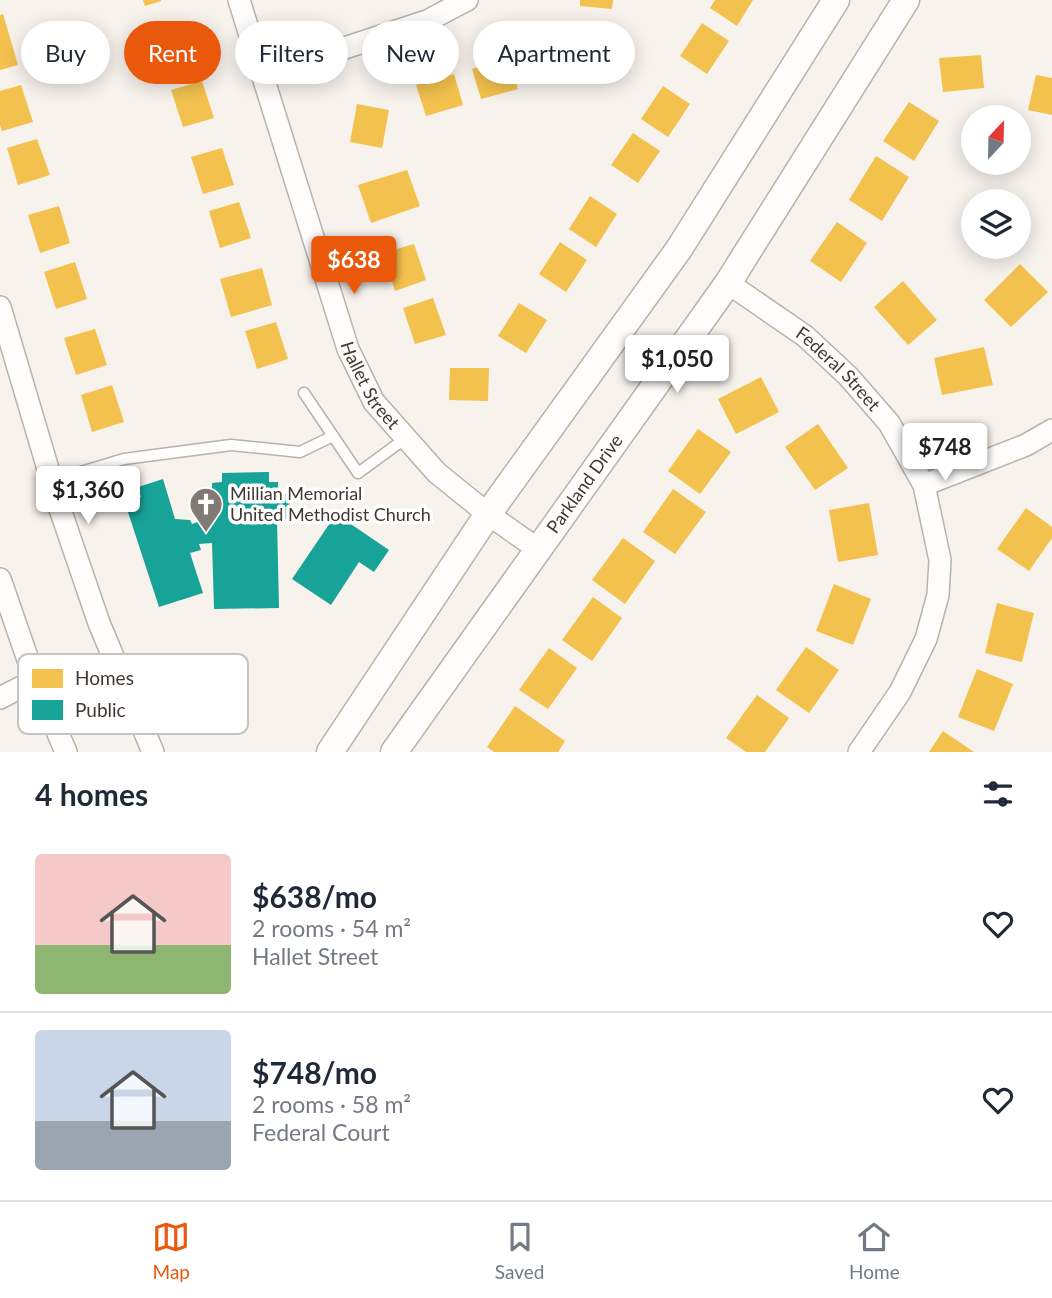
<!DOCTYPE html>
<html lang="en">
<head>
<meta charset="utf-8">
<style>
  body { margin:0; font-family:Lato,sans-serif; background:#f6f6f7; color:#1f2937; height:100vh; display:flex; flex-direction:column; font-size:26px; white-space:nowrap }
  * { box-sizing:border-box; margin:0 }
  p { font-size:23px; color:#747a83 }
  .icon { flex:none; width:38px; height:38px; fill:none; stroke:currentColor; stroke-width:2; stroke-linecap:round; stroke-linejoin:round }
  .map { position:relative; height:752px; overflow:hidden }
  .side { display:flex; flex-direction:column; background:#fff; flex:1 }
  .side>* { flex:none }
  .banner { position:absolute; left:21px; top:21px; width:700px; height:63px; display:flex; gap:14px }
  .needle { width:46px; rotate:22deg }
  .buttons { position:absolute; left:961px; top:105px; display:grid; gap:14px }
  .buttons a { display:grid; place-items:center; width:70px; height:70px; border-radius:50%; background:#fff; box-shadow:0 4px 18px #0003; font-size:35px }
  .price { position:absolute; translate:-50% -60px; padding:0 16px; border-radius:7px; background:#fff; color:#222; font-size:23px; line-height:46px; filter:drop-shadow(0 2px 4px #0008) }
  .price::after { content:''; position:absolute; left:50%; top:42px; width:21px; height:16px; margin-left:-10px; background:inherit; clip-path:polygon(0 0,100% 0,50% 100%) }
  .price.active { background:#ea580c; color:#fff }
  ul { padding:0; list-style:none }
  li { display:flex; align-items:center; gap:21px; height:175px; padding:0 35px }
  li+li { border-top:2px solid #e0e1e3 }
  li span { display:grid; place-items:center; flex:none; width:196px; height:140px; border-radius:7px; color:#555 }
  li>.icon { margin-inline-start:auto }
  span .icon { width:84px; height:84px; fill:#fffc; stroke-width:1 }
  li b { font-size:30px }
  h2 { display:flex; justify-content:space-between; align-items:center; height:84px; padding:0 35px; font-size:30px }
  .chip { padding:0 24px; border-radius:32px; background:#fff; box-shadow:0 4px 18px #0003; font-size:24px; line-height:63px }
  .chip.active { background:#ea580c; color:#fff }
  .menu { display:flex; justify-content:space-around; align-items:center; height:98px; border-top:2px solid #e0e1e3; background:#fff; font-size:19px; color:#747a83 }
  .menu a { display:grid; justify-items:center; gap:4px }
  .menu .active { color:#ea580c }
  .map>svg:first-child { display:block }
</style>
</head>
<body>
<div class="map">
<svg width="1052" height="752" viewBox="0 0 1052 752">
  <rect width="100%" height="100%" fill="#f8f2ed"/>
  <g fill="#f2c14e">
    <path d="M143 0H161V1L145 6Z"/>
    <path d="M580 0H613L612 9 580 6Z"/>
    <path d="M715 0H753L737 26 710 8Z"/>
    <path d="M3 14 18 65 0 70V15Z"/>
    <path d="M573 21 593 47 554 80 533 54Z"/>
    <path d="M702 23 729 41 707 74 680 56Z"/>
    <path d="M186 27 198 64 167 74 155 37Z"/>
    <path d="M981 55 984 88 943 92 939 58Z"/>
    <path d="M509 58 518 89 481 99 472 69Z"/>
    <path d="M454 74 463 105 426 116 416 85Z"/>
    <path d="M1036 75 1052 78V115L1028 110Z"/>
    <path d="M202 81 214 118 183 127 171 90Z"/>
    <path d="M21 85 33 122 2 131 0 125V91Z"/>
    <path d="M663 86 690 104 668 137 641 119Z"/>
    <path d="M909 102 939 121 914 161 883 141Z"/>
    <path d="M357 104 389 110 382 148 350 142Z"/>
    <path d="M633 133 660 151 638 183 611 165Z"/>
    <path d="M37 139 50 175 18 185 7 148Z"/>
    <path d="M222 148 234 185 203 194 191 157Z"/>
    <path d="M876 156 909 177 882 221 849 200Z"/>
    <path d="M407 170 420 206 371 223 358 185Z"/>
    <path d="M590 196 617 214 596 247 569 229Z"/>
    <path d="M239 202 251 238 220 248 209 211Z"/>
    <path d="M59 206 70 243 40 253 28 215Z"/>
    <path d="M837 222 867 243 841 282 810 261Z"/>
    <path d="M560 242 587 260 566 292 539 274Z"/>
    <path d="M414 244 426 280 395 291 383 253Z"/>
    <path d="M75 262 87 299 56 309 44 272Z"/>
    <path d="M1020 264 1048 292 1011 327 984 300Z"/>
    <path d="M262 268 272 305 231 317 220 279Z"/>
    <path d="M903 281 937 320 908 345 874 307Z"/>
    <path d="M433 298 446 335 415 344 403 308Z"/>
    <path d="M519 303 547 320 526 353 498 336Z"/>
    <path d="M276 322 288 359 257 369 245 331Z"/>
    <path d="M95 329 107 365 76 375 64 338Z"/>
    <path d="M984 347 993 385 942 395 934 358Z"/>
    <path d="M450 368H489L488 401 449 400Z"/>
    <path d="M761 377 779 412 736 434 718 399Z"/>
    <path d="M112 385 124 422 92 432 81 395Z"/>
    <path d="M818 424 848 468 815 490 785 447Z"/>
    <path d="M698 429 731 452 700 494 668 471Z"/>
    <path d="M673 489 706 512 675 554 643 532Z"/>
    <path d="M869 503 878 555 838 562 829 510Z"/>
    <path d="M1026 508 1052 527V538L1029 571 997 549Z"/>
    <path d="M623 538 655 561 625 604 592 580Z"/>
    <path d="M834 584 871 599 853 645 816 631Z"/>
    <path d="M593 597 622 618 592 661 562 640Z"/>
    <path d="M997 603 1034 613 1022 662 985 653Z"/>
    <path d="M806 647 839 670 809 713 776 690Z"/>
    <path d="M549 648 577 668 548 709 519 690Z"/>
    <path d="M977 669 1013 684 994 731 958 717Z"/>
    <path d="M757 695 789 718 765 752H746L726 738Z"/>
    <path d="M515 706 565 741 558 752H494L487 747Z"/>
    <path d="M943 731 974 752H929Z"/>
  </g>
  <g fill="#17a398">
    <path d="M269 472V482H278V493H290V519H277L279 608 214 609 212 543 199 544 201 550 190 553 203 593 159 607 125 503 141 497 138 487 163 479 175 519 190 520 192 524 203 520V492H212V483L222 482V473Z"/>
    <path d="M336 514 389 550 374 572 359 562 331 605 292 579Z"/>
  </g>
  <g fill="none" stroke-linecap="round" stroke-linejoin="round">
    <defs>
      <g id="service">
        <path d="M304 393 358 473 406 438"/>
        <path d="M51 481 124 459 231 445 300 452 333 436"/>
      </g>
      <g id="minor">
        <path id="s1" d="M239 0 348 349 374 402 437 473 488 514 539 550"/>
        <path d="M262 75 427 21 467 0"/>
        <path id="s2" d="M728 283 805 336 848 376 889 423 924 485 940 560 938 595 926 639 900 692 859 752"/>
        <path d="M0 307 59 506 99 623 153 752"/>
        <path d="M924 485 1026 445 1052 430"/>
        <path d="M0 579 35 680 66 752"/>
        <path d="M0 698 35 680"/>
      </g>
      <g id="tertiary">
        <path d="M330 752 488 514 679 249 836 0"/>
        <path id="s3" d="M394 752 728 283 906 0"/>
      </g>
    </defs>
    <use href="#service" stroke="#b8b2ad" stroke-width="13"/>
    <use href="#minor" stroke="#b8b2ad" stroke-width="24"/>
    <use href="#tertiary" stroke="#b8b2ad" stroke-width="29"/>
    <use href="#service" stroke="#fefdfc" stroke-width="10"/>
    <use href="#minor" stroke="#fefdfc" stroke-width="21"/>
    <use href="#tertiary" stroke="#fefdfc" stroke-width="26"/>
  </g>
  <defs>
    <symbol id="church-pin" viewBox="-11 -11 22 30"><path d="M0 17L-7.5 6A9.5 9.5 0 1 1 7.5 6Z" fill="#807974" stroke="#fff"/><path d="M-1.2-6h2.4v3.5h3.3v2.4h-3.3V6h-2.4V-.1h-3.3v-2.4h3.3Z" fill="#fff"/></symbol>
  </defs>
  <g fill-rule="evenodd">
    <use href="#church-pin" x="187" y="485" width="38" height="52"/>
  </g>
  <g text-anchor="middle" stroke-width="7" stroke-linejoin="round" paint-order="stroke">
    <g font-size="18" fill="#403833" stroke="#fff">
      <text dy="6" stroke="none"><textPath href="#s2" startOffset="140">Federal Street</textPath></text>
      <text dy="6" stroke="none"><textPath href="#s1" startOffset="408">Hallet Street</textPath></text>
      <text dy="6" stroke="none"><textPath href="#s3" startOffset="329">Parkland Drive</textPath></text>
    </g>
    <g font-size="18" fill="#403833" stroke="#fff" text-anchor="start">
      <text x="230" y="500">Millian Memorial<tspan x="230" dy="21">United Methodist Church</tspan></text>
    </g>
  </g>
  <rect x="18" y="654" width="230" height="80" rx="10" fill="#fff" stroke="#c6c3c2" stroke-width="2"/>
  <rect x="32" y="669" width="31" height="19" fill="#f2c14e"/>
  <rect x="32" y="700" width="31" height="20" fill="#17a398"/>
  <g font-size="19" fill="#403833">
    <text x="75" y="685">Homes</text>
    <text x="75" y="717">Public</text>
  </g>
</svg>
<div class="buttons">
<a><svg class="needle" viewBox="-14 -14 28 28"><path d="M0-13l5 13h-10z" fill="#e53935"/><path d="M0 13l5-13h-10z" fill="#747a83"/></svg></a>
<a><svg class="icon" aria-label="layers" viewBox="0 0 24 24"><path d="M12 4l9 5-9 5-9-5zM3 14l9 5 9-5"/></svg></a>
</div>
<b class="price active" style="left:354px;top:296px">$638</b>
<b class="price" style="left:677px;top:395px">$1,050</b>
<b class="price" style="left:945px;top:483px">$748</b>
<b class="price" style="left:88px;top:526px">$1,360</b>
<div class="banner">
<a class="chip">Buy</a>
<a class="chip active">Rent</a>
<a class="chip">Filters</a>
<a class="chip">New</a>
<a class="chip">Apartment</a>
</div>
</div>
<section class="side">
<h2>4 homes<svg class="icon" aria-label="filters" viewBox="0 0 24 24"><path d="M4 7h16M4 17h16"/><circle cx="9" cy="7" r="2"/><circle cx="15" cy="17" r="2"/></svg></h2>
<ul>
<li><span style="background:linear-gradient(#f6c9c9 65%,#8fb573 0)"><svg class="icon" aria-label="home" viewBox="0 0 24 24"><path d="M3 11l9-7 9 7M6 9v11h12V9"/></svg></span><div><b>$638/mo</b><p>2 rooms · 54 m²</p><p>Hallet Street</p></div><svg class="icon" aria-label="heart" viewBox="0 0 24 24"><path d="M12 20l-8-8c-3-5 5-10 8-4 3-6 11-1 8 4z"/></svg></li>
<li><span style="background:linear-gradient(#c9d6e8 65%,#9aa5b1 0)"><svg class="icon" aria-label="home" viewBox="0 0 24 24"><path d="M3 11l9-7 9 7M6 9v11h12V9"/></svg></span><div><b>$748/mo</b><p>2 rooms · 58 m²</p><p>Federal Court</p></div><svg class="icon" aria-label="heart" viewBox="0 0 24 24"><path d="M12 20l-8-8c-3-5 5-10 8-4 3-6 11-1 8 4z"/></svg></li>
</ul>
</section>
<nav class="menu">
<a class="active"><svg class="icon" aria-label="map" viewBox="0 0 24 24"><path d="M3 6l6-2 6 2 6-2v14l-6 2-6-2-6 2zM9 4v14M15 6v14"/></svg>Map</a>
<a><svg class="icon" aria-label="saved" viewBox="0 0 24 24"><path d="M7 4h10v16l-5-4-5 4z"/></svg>Saved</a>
<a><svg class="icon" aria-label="home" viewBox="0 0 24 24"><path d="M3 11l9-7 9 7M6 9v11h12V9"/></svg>Home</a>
</nav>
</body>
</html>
